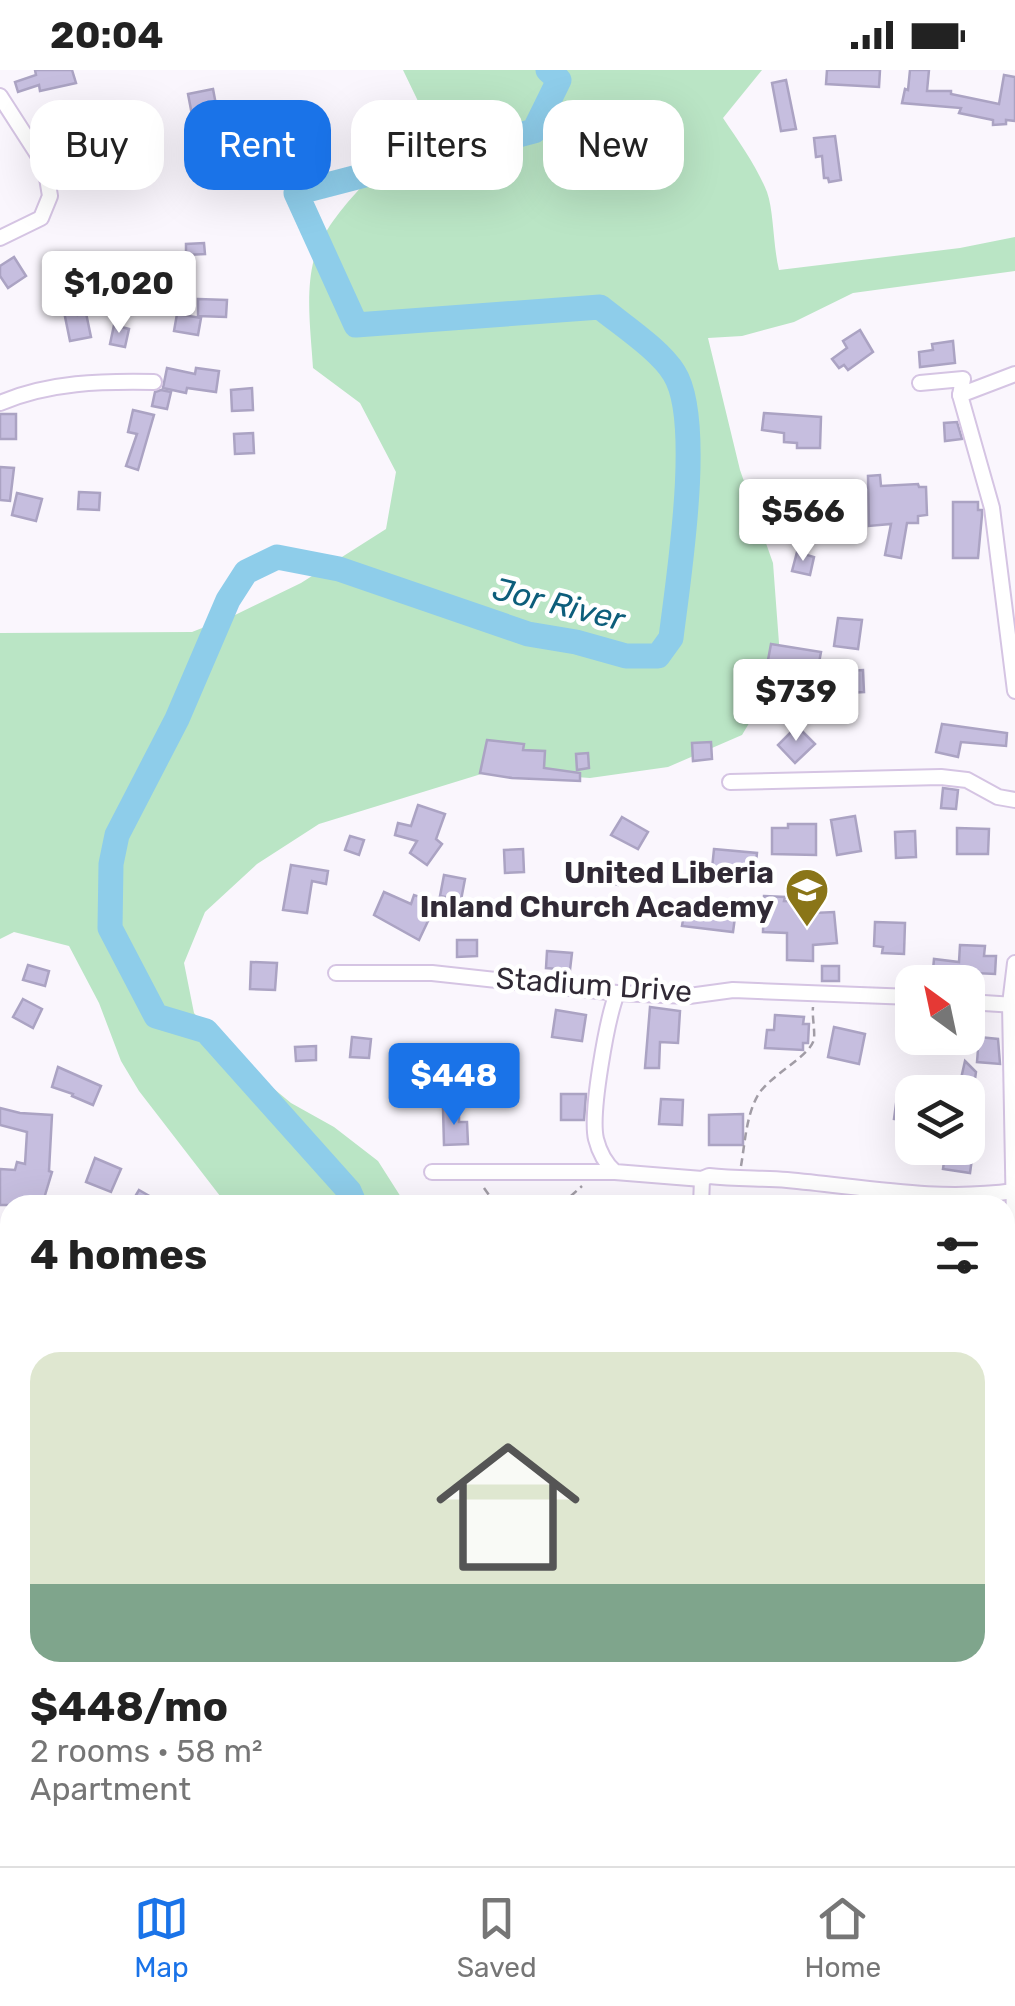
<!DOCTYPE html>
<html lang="en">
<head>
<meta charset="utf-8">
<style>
  body { margin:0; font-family:Rubik,sans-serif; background:#f2f2f2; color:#222; height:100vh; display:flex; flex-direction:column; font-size:38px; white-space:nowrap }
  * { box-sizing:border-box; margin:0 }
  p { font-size:32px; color:#767676 }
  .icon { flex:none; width:55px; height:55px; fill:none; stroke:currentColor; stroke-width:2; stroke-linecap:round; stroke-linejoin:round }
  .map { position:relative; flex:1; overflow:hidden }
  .side { position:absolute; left:0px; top:1125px; width:1015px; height:672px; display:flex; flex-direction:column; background:#fff; border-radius:30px 30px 0 0; box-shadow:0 10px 40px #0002 }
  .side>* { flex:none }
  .banner { position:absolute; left:30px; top:30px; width:955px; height:90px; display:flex; gap:20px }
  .needle { width:65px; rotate:327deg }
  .controls { position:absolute; left:895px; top:895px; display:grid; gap:20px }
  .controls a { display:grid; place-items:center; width:90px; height:90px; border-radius:20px; background:#fff; box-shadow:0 10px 40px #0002; font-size:50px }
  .price { position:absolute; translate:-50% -85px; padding:0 22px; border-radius:10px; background:#fff; color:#222; font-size:32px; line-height:65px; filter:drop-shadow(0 2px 5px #0008) }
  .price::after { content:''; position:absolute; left:50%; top:60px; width:30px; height:22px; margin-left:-15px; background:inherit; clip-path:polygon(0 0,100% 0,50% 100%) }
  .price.current { background:#1a73e8; color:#fff }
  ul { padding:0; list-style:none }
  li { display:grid; align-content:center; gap:20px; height:530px; padding:0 30px }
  li span { display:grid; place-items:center; height:310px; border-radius:30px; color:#555 }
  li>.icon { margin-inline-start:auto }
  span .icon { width:180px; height:180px; fill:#fffc; stroke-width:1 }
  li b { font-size:42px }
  h2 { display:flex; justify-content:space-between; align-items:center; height:120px; padding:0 30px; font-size:42px }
  .tag { padding:0 35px; border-radius:30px; background:#fff; box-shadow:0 10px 40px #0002; font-size:35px; line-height:90px }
  .tag.current { background:#1a73e8; color:#fff }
  .status { display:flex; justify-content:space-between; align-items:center; height:70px; padding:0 50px; background:#fff; direction:ltr }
  .status svg { height:28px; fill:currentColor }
  .tab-bar { display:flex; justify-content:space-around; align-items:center; height:140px; border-top:2px solid #e0e0e0; background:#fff; font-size:28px; color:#767676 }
  .tab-bar a { display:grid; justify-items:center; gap:5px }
  .tab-bar .current { color:#1a73e8 }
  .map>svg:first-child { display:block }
</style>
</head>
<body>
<div class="status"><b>20:04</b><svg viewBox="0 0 49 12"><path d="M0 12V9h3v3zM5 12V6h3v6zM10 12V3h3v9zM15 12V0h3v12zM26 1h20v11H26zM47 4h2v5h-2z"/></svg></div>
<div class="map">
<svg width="1015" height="1796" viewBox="0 0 1015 1796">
  <rect width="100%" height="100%" fill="#faf6fd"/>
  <g fill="#bae5c5">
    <path d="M403 0H762L723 48C739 72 756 95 767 122 774 142 773 176 779 200L960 178 1015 167V201L853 223 794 252 742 266 708 268 740 400 773 493 781 600 742 665 668 697 590 708 491 701 319 754 257 794 205 842 184 893 194 943 222 976 291 1033 334 1057 378 1091 406 1135H227L139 1021 121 991 99 933 69 876 14 862 0 869V563L192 562 235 545 301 513 386 459 396 402 360 333 313 298C311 264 305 223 314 189 325 145 394 82 430 56Z"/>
    <path d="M1015 1367V1526L1005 1536V1370Z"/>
    <path d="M113 1788H184L189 1796H108Z"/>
    <path d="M357 1788H552V1796H364Z"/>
  </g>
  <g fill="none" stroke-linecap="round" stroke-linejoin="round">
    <g stroke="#8ecdea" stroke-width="25">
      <path d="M355 1135 349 1121 206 961 156 946 110 858 111 794 117 765 177 649 228 530 246 502 277 487 339 499 528 564 576 572 626 586H658L671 568C678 510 704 350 674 303 660 280 622 255 600 237L356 255 296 123 534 61 559 10 548 0"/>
      <path d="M134 1788 136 1796"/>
    </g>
  </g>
  <g fill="#c6bedf" stroke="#aba3c3" stroke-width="2.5">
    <path d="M35 0H72L76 13 40 21 39 15 18 22 15 12 36 5Z"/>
    <path d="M827 0H880L879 17 826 14Z"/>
    <path d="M910 0H929L927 21H951V24L999 34 1004 5 1015 7V51L1006 50V54L993 55V50L959 43 961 38 902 33 905 19 908 20Z"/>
    <path d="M786 10 796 59 781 61 772 13Z"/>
    <path d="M213 19 217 40 192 45 188 24Z"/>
    <path d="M835 66 841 110 829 112 828 108H824L822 86 816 87 814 68Z"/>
    <path d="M204 173 205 184 186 185V174Z"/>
    <path d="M14 187 26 206 8 218 0 206V196Z"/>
    <path d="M56 207 80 208 78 245 86 243 91 267 70 271 62 232H54Z"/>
    <path d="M198 229 227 230 226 247 198 246Z"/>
    <path d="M177 244 201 248 198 265 174 261Z"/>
    <path d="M114 255 129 259 125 277 110 274Z"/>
    <path d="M860 260 873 282 848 300 844 295 839 298 832 289 847 278 843 271Z"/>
    <path d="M953 271 955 293 920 297 919 282 933 280 932 274Z"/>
    <path d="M167 298 195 304 196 298 219 301 216 322 187 318 186 323 163 318Z"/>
    <path d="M252 318 253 340 232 341 231 320Z"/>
    <path d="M161 320 171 322 167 339 152 336 155 322Z"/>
    <path d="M133 340 154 345 138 400 126 396 137 364 128 362Z"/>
    <path d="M764 343 821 347 820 378H797V373L784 372V363L762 360Z"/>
    <rect x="0" y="344" width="16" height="25"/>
    <path d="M957 352 962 369 945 371 944 353Z"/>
    <path d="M253 363 254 383 235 384 234 364Z"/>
    <path d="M0 397 14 398 10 431 0 430Z"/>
    <path d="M880 405 881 416 918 414 919 417H926L927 445 918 446V453H907L901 488 885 485 891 454 869 456 868 406Z"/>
    <path d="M79 422 100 423 99 440 78 439Z"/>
    <path d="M17 423 42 429 36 451 12 445Z"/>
    <path d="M953 432H978V440H982V445L978 488H953Z"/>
    <path d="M797 482 814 487 810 505 792 501Z"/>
    <path d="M838 548 862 550 858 579 834 576Z"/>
    <path d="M771 574 821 582 816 609 766 601Z"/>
    <path d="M863 600 864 622 847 623 846 601Z"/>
    <path d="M942 654 1007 663 1006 676 961 672 958 687 936 682Z"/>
    <path d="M797 656 815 674 795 693 778 675Z"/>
    <path d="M487 670 524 674 523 680 545 681 544 698 580 703V711L512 708 480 703Z"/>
    <path d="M711 672 712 689 693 691 692 673Z"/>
    <path d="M588 683 589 698 577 700 576 684Z"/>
    <path d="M943 718 958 720 956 739 941 738Z"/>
    <path d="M418 735 445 744 436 769 442 774 427 795 410 783 417 771 395 765 398 753 411 756Z"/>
    <path d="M855 746 861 781 837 785 831 750Z"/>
    <path d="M622 747 648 762 638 779 611 765Z"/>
    <path d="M788 754H816V785L772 784V758H788Z"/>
    <path d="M957 758 989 759 988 784H957Z"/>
    <path d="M915 761 916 787 896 788 895 762Z"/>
    <path d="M350 766 364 770 359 785 345 780Z"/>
    <path d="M523 779 524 802 505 803 504 780Z"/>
    <path d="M714 779 757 783 754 812 711 808Z"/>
    <path d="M610 789 624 793 618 815 604 811Z"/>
    <path d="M291 795 328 801 326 814 312 811 307 843 283 840Z"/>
    <path d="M444 805 465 809 461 830 440 826Z"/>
    <path d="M384 822 411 834 414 825 429 830 422 849 428 851 419 870 374 845Z"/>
    <path d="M764 826 785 827 784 831 814 832V843L834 842 837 873 813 875V891L787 890V863L763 862Z"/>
    <path d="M713 837 736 840 733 862 682 856 685 838 712 843Z"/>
    <path d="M875 852 905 853 904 884 882 883 883 877 874 876Z"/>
    <path d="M457 870H477V886L457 887Z"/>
    <path d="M960 875 985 876 984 886H996L995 904 954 902 953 912 932 910 934 889 959 892Z"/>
    <path d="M547 881 572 883 570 900 546 898Z"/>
    <path d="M251 892 277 893 275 920 250 919Z"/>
    <path d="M28 895 49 901 45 916 23 910Z"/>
    <rect x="822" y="896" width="17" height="15"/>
    <path d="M23 929 42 939 33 958 13 947Z"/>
    <path d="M650 937 680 941 678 973 660 972 659 998H645Z"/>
    <path d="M556 940 586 945 582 971 552 967Z"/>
    <path d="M775 945 804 947 803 954H809L808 973H803V980L765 978 767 960H774Z"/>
    <path d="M834 957 865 964 859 994 828 987Z"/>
    <path d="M352 967 371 969 369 988 350 987Z"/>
    <path d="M979 967 998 969 1000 994 977 992Z"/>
    <path d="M316 976V990L296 991 295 977Z"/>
    <path d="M442 980 455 987 445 1005 432 998Z"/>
    <path d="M418 989 421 1011 401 1014 398 992Z"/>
    <path d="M965 991 976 1002 974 1016 960 1013Z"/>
    <path d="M58 997 101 1016 93 1035 72 1026 73 1024 52 1017Z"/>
    <path d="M561 1024H586L584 1050H561Z"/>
    <path d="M661 1029 683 1030 682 1055 659 1054Z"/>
    <path d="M896 1034 912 1036V1066L899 1064 901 1050 894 1049Z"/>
    <path d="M0 1038 20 1043 52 1045 49 1101 52 1102 42 1135H0V1099L15 1100 17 1092 25 1094 27 1062 0 1055Z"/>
    <path d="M443 1039H459V1052H467L468 1074 444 1075Z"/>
    <path d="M743 1044V1075H709V1045Z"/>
    <path d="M946 1078 973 1081 970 1103 943 1099Z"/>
    <path d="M95 1088 121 1099 111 1122 86 1112Z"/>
    <path d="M139 1120 165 1135H130Z"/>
  </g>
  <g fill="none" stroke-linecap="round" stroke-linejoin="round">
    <defs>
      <g id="street">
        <path d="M0 26 45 96 50 126 41 148 0 168"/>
        <path d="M920 313 963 309 960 325 1015 304"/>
        <path d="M960 325 992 438 1015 621"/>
        <path d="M0 333C49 312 102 311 154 312"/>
        <path d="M730 712 941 707 967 710 998 727 1015 730"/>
        <path d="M1015 893 1010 934 1015 1205"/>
        <path d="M336 903H432L617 923 689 926 733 920 912 927"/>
        <path d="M617 923C607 949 590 1043 596 1069 599 1081 606 1094 615 1102L702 1109 709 1106C735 1109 761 1108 787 1110 864 1117 937 1132 1014 1121"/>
        <path d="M968 932 1015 935"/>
        <path d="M432 1102H615"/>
        <path d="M701 1135 702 1109"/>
        <path d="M0 1165 10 1166"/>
        <path d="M1005 1716H1015"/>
        <path d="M232 1788 233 1796"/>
        <path d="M572 1796 576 1788"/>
      </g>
    </defs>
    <use href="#street" stroke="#d5c4e3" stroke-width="18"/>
    <g stroke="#a19ca5" stroke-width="2.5" stroke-dasharray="8 5" stroke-linecap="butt">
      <path d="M741 1096C745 1073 746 1046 758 1025 770 1005 811 986 814 969 815 959 812 947 813 937"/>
      <path d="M484 1118 496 1135"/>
      <path d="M561 1135 582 1116"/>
    </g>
    <use href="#street" stroke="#fff" stroke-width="14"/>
  </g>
  <defs>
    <symbol id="school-pin" viewBox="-11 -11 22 30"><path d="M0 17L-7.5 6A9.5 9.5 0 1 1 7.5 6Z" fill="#8a7518" stroke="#fff"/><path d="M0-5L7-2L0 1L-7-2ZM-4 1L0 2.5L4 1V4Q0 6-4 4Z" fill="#fff"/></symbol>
  </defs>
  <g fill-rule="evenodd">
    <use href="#school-pin" x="782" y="795" width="50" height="68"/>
  </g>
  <g text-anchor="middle" stroke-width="9" stroke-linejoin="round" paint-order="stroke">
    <g font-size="30" font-weight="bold" fill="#312a36" stroke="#fff" text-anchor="end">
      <text x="774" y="813">United Liberia<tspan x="774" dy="34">Inland Church Academy</tspan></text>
    </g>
    <g font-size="30" fill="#312a36" stroke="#fff">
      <text transform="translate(594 915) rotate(4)" y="10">Stadium Drive</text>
    </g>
    <g font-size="32" font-style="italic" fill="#0d5e7b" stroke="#fff">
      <text transform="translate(559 534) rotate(14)" y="11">Jor River</text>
    </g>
  </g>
</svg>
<div class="controls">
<a><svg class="needle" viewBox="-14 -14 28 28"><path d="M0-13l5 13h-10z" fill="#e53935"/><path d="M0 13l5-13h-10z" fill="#767676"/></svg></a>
<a><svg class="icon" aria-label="layers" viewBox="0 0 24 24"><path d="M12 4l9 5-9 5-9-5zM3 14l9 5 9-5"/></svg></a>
</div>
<b class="price" style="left:119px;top:266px">$1,020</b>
<b class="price" style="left:803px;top:494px">$566</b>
<b class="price" style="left:796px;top:674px">$739</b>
<b class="price current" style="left:454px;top:1058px">$448</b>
<div class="banner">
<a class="tag">Buy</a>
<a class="tag current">Rent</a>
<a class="tag">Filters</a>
<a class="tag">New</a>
</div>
<section class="side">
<h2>4 homes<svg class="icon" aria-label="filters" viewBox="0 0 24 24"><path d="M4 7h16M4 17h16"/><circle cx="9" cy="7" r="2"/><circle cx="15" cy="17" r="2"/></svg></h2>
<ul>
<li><span style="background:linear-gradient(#dfe7d0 75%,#7fa58c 0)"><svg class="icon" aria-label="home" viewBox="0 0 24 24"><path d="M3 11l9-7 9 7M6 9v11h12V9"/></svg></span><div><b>$448/mo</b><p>2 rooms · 58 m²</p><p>Apartment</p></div></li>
</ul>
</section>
</div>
<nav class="tab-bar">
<a class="current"><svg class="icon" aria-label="map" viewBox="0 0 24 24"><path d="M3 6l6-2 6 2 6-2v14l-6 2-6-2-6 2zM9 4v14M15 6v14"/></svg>Map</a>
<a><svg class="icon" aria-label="saved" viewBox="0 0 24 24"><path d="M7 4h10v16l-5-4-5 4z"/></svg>Saved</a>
<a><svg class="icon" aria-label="home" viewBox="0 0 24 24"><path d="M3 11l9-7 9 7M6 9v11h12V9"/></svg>Home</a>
</nav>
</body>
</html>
